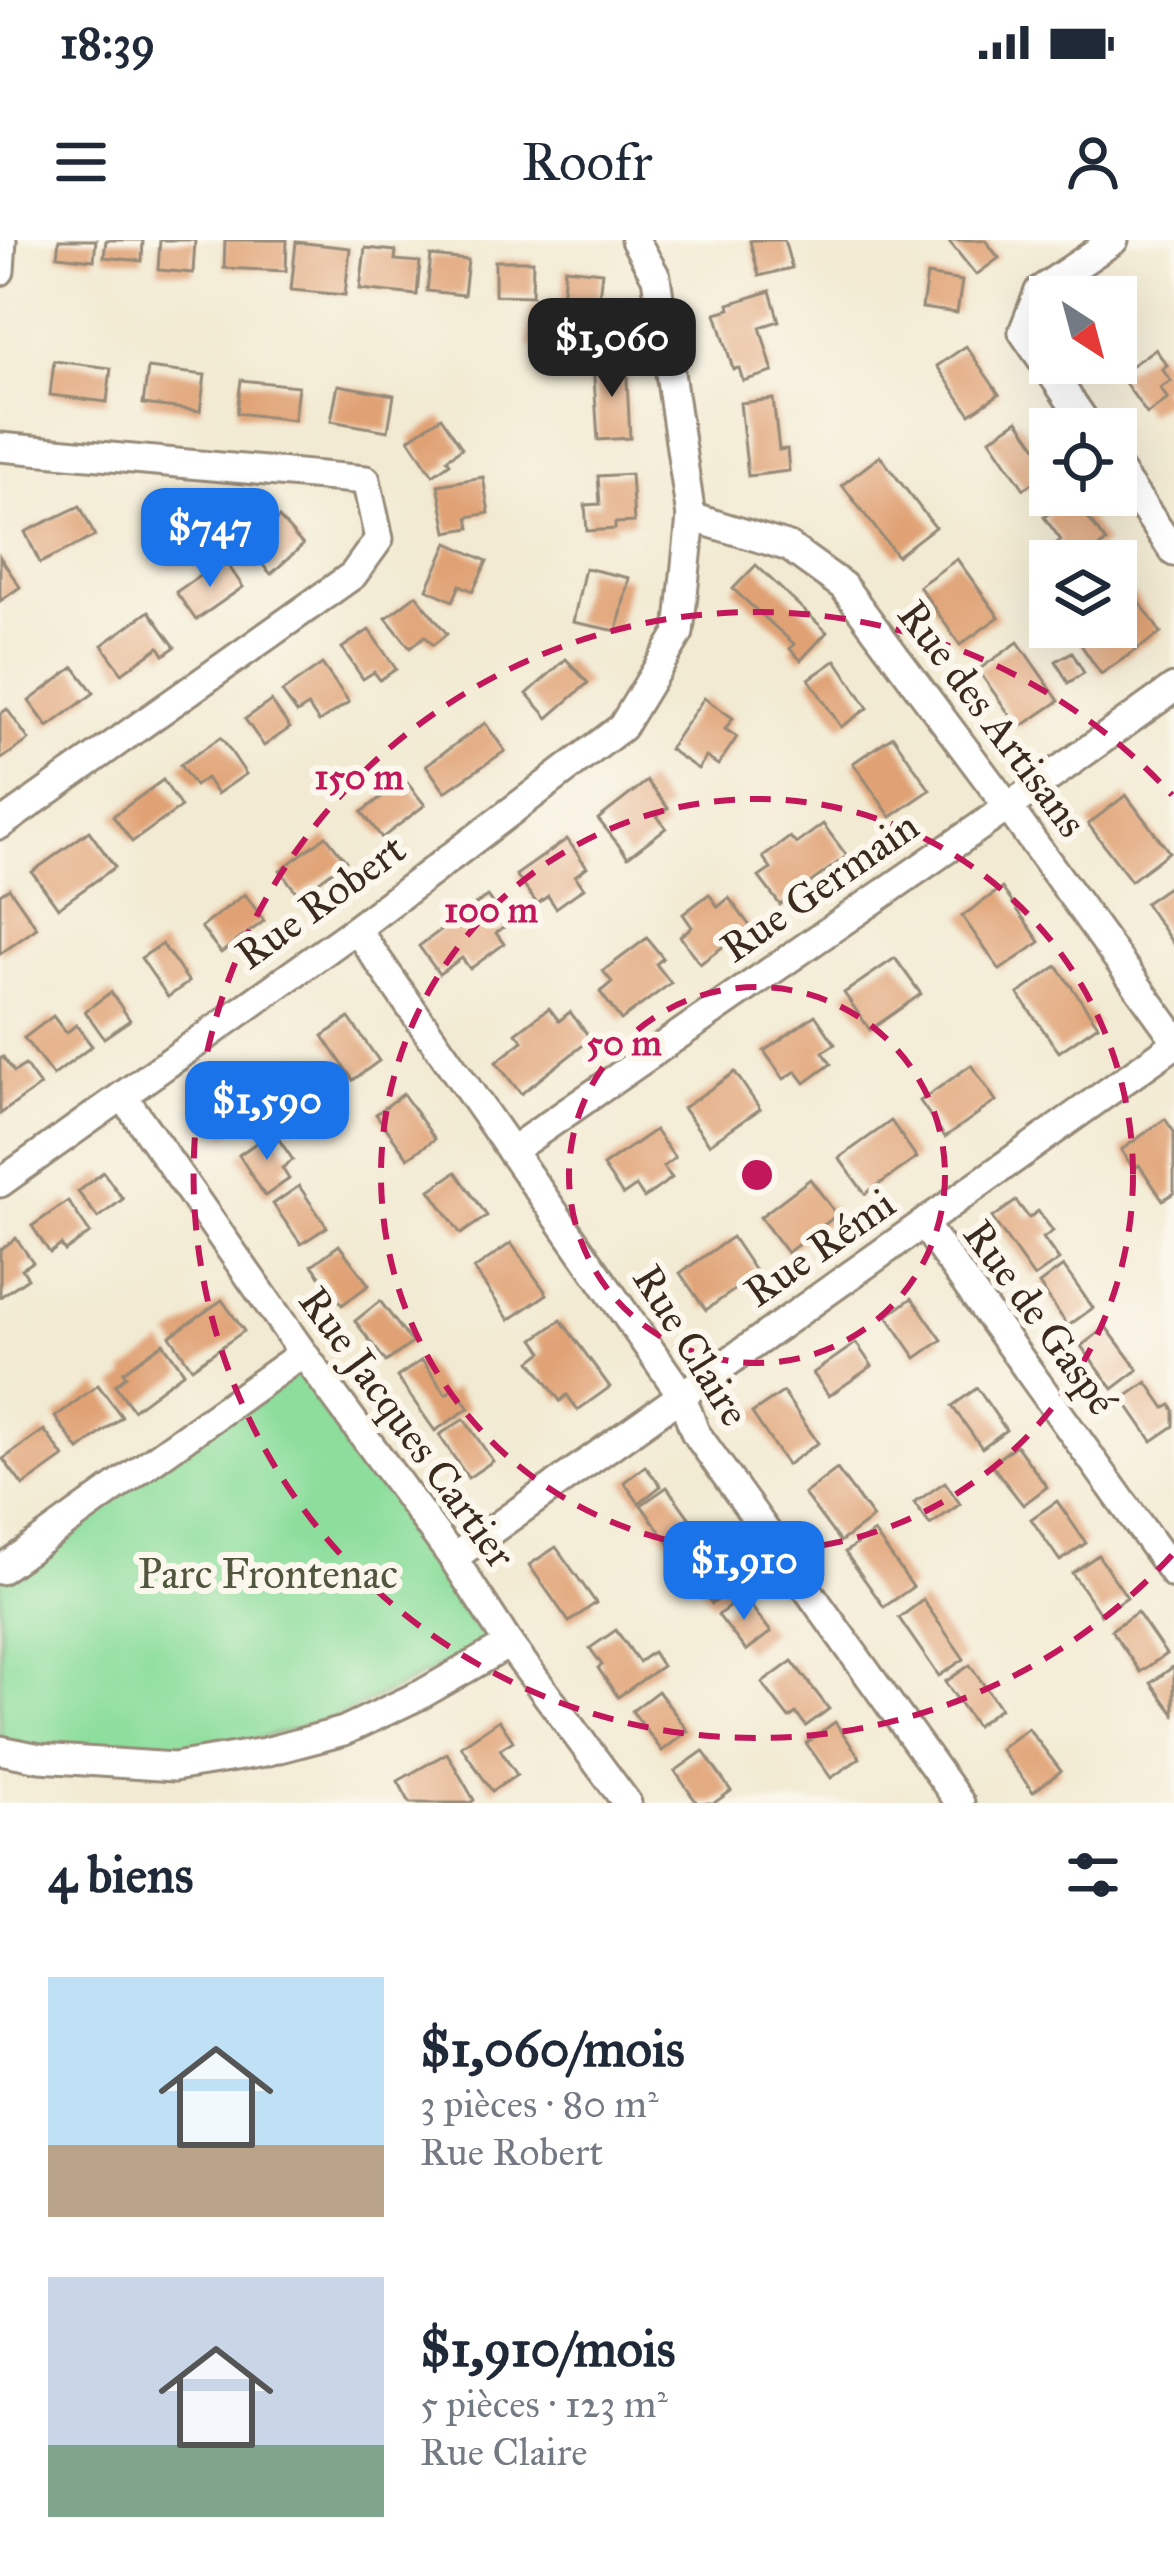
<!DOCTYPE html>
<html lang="fr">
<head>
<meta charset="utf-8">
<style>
  body { margin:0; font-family:"IM FELL Great Primer",serif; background:#f2f2f3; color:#1f2937; height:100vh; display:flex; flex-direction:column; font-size:45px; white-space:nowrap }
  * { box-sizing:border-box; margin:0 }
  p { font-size:39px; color:#747a83 }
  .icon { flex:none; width:66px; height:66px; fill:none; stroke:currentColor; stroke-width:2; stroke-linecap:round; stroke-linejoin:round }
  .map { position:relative; height:1563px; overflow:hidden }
  .details { display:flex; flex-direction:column; background:#fff; flex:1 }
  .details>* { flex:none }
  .needle { width:78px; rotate:144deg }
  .buttons { position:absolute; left:1029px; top:36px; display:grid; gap:24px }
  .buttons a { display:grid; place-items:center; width:108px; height:108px; border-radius:0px; background:#fff; box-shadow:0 12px 48px #0002; font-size:60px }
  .price { position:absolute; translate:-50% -102px; padding:0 27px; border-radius:24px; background:#1a73e8; color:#fff; font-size:39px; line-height:78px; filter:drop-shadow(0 3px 6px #0008) }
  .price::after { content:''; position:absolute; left:50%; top:72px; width:36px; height:27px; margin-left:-18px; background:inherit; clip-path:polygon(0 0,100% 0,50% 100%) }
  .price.selected { background:#222; color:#fff }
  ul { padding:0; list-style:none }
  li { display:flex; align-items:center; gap:36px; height:300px; padding:0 48px }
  li span { display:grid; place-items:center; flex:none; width:336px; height:240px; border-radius:0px; color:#555 }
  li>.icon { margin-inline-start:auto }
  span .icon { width:144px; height:144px; fill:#fffc; stroke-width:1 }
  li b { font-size:51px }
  h2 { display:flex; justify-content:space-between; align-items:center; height:144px; padding:0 48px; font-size:51px }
  .status { display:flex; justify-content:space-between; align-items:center; height:84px; padding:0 60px; background:#fff; direction:ltr }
  .status svg { height:33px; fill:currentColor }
  header { display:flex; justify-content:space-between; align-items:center; height:156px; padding:0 48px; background:#fff; font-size:54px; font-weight:600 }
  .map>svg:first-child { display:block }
</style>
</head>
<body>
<div class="status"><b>18:39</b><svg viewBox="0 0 49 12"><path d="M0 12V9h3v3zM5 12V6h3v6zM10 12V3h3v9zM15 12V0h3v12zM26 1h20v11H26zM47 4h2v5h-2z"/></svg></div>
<header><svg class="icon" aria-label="menu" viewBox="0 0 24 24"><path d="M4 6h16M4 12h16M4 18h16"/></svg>Roofr<svg class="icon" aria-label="person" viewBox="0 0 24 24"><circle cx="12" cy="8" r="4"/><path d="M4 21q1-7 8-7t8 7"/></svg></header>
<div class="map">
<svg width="1174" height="1563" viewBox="0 0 1174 1563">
  <rect width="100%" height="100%" fill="#fbf7ec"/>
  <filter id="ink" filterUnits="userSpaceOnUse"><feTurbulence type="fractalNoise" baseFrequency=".00833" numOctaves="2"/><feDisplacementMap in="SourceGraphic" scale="24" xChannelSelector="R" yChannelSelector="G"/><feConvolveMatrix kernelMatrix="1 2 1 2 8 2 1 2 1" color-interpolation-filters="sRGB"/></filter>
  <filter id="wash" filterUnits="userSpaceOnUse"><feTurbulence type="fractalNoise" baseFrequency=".004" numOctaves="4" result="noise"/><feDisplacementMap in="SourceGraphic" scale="48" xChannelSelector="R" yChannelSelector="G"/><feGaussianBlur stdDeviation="2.7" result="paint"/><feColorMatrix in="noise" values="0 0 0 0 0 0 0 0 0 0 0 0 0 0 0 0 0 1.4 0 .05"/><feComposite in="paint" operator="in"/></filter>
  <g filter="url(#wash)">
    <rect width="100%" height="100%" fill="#f2ead2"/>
    <path fill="#8dde9d" stroke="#64845e" stroke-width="3" d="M303 1113 509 1404 443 1426 336 1478 221 1509 125 1517 0 1506V1330Z"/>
    <g id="blocks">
      <g fill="#e0a275">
        <path d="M59 0H96L94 20 57 16Z"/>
        <path d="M106 0H143L142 21 104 17Z"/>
        <path d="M160 0H195L193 33 158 30Z"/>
        <path d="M225 0H287L286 31 224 28Z"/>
        <path d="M755 0H784L792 28 759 36 750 1Z"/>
        <path d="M948 0H985L999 18 976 35Z"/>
        <path d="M296 2 350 8 345 55 291 50Z"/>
        <path d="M365 8 396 11 395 20 420 22 417 55 360 49Z"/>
        <path d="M431 16 468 20 464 55 427 51Z"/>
        <path d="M495 21H533L532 56 495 55Z"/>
        <path d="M565 28 602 32 598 65 562 61Z"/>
        <path d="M927 35 962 41 957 73 922 68Z"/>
        <path d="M770 51 779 81 760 87 773 132 743 141 739 128 733 129 716 73 730 69 729 64Z"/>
        <path d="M531 66 551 68 548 108 528 107Z"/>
        <path d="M966 106 999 154 970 174 937 126Z"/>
        <path d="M1155 109 1167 125 1162 129 1171 141 1160 148 1168 159 1147 174 1119 134Z"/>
        <path d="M54 121 111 128 107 162 50 155Z"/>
        <path d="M626 121 630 198 598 200 593 123Z"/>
        <path d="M148 128 205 135 200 171 143 164Z"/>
        <path d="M241 140 298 146 294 180 237 173Z"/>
        <path d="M338 145 394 155 388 191 331 181Z"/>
        <path d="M773 159 779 210 787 209 789 231 748 236 740 163Z"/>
        <path d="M441 177 462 208 447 219 450 223 433 235 409 199Z"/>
        <path d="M1018 180 1050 226V231L1024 249 990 199Z"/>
        <path d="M880 216 935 287 897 316 842 245Z"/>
        <path d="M631 234 634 282 615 283V289L587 291 585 265 600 264 598 236Z"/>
        <path d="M483 237 489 273 468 277 470 288 447 292 438 245Z"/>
        <path d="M1072 256 1106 302 1081 321H1075L1071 316 1059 321 1050 308 1061 300 1044 277Z"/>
        <path d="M80 266 95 296 40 323 25 292Z"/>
        <path d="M279 278 303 305 271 334 247 308Z"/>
        <path d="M448 303 487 321 473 351 460 345 453 361 427 349Z"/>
        <path d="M0 317 20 347 0 361Z"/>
        <path d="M224 319 243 347 196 380 176 352Z"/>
        <path d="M957 319 999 377 960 405 919 346Z"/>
        <path d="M756 325 827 392 801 420 790 409 794 404 733 349Z"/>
        <path d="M585 328 629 338 617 391 573 382Z"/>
        <path d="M1134 354 1161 393 1101 434 1075 396 1087 387H1116V367Z"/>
        <path d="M416 355 447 394 433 405 425 396 410 408 386 378Z"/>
        <path d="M149 371 175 407 164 415 159 407 122 433 102 405Z"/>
        <path d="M369 390 396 429 380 440 374 432 363 439 342 408Z"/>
        <path d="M1018 402 1059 461 1019 488 978 430Z"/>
        <path d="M1072 412 1084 433 1068 443 1056 421Z"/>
        <path d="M566 419 588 443 548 478 527 454Z"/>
        <path d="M836 420 868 468 841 487 809 439Z"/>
        <path d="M322 424 349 462 319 482 308 466 297 473 282 452Z"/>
        <path d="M74 427 94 453 48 487 29 461Z"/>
        <path d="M704 458 733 478 725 489 737 497 718 525 706 517 698 529 669 509Z"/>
        <path d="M271 461 290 488 264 506 245 479Z"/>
        <path d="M7 469 29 500 0 520V474Z"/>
        <path d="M485 483 505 511 445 552 426 525Z"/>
        <path d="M893 496 930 550 891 577 853 523Z"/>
        <path d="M221 497 246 534 217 554 206 538 195 546 180 525Z"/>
        <path d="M404 539 425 565 382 598 362 572Z"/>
        <path d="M163 540 181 567 132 602 113 576Z"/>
        <path d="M647 541 668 568 657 576 666 588 628 617 598 579Z"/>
        <path d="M1126 555 1169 612 1131 641 1088 584Z"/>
        <path d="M823 584 847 616 780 665 759 637 771 629 763 617 790 597 796 604Z"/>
        <path d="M89 591 115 627 58 668 32 632Z"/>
        <path d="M326 596 346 621 299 656 280 630Z"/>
        <path d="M567 599 587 627 575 636 584 648 556 668 548 656 537 664 516 635Z"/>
        <path d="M1174 643V705L1145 663Z"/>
        <path d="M9 648 37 688 0 714V654Z"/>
        <path d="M1002 648 1040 702 1000 730 962 676Z"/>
        <path d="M245 654 264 681 221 713 201 687Z"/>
        <path d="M709 654 718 667 729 658 750 686 700 724 680 696 692 687 683 674Z"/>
        <path d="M487 656 508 684 496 693 504 704 470 729 462 718 439 734 419 706Z"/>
        <path d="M647 698 663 718 656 724 671 743 621 780 600 752 612 742 603 731Z"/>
        <path d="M162 704 189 742 168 757 141 718Z"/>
        <path d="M895 718 921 754 870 790 844 753Z"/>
        <path d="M1057 726 1098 785 1059 812 1018 754Z"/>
        <path d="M111 752 130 780 104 798 85 771Z"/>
        <path d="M549 768 559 781 570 772 591 799 521 854 496 822 523 801 516 793Z"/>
        <path d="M815 775 835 804 823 812 831 824 805 843 796 831 784 839 764 811Z"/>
        <path d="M53 776 66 793 76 785 92 806 53 836 24 798Z"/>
        <path d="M349 778 379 821 353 840 323 796Z"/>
        <path d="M3 817 14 832 25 825 40 846 0 874V819Z"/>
        <path d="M971 825 996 861 945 897 920 861Z"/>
        <path d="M735 832 760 869 709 904 683 868Z"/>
        <path d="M219 845 226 856 238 848 247 861 257 854 268 869 226 898 199 859Z"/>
        <path d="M403 854 435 899 408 918 376 874Z"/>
        <path d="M1165 879 1174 892V953L1163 960 1139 925 1134 929 1121 910Z"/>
        <path d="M891 881 917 918 865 954 839 918Z"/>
        <path d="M655 890 675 918 663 927 672 938 644 958 636 946 623 955 603 926Z"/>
        <path d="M273 891 293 920 282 928 289 939 265 956 239 915Z"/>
        <path d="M103 932 123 959 98 978 78 952Z"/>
        <path d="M456 932 487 976 461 994 430 950Z"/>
        <path d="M810 939 837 975 787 1013 760 977Z"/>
        <path d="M299 946 327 987 301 1004 273 964Z"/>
        <path d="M68 961 90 993 65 1011 61 1005 50 1013 32 986Z"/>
        <path d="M1016 961 1029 978 1038 971 1053 991 1043 998 1059 1020 1034 1037 992 978Z"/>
        <path d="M732 997 757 1034 706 1070 680 1033Z"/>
        <path d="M16 998 33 1022 22 1029 28 1038 0 1057V1010Z"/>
        <path d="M511 1003 547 1054 509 1080 474 1029Z"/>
        <path d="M339 1005 369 1045 342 1065 312 1025Z"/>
        <path d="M1063 1026 1093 1068 1068 1086 1039 1044Z"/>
        <path d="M912 1058 942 1100 916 1118 887 1076Z"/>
        <path d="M222 1060 244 1091 192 1128 170 1096Z"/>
        <path d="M380 1061 412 1103 386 1122 355 1081Z"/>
        <path d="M561 1080 610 1147 578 1170 567 1155 560 1161 531 1121 543 1112 534 1099Z"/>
        <path d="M1106 1087 1138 1130 1113 1149 1081 1106Z"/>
        <path d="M163 1103 184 1132 133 1170 115 1145 126 1136 123 1132Z"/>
        <path d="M856 1103 872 1126 829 1156 813 1133Z"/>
        <path d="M422 1120 446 1154 454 1148 469 1168 435 1191 397 1137Z"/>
        <path d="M1147 1142 1165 1168 1171 1165 1174 1170V1186L1152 1201 1123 1159Z"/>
        <path d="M98 1145 122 1177 79 1210 55 1177Z"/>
        <path d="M977 1148 1006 1190 982 1208 952 1166Z"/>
        <path d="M783 1152 818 1203 787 1225 752 1173Z"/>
        <path d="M464 1179 493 1221 468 1238 439 1195Z"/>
        <path d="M44 1190 64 1217 23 1246 3 1219Z"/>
        <path d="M1016 1205 1047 1247 1023 1265 991 1224Z"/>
        <path d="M645 1226 661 1246 639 1263 624 1242Z"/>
        <path d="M837 1229 873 1278 840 1302 804 1254Z"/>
        <path d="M945 1242 960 1264 930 1285 914 1263Z"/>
        <path d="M667 1247 696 1287 670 1305 641 1265Z"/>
        <path d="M1057 1261 1086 1303 1060 1321 1031 1279Z"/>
        <path d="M874 1292 913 1347 884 1367 845 1312Z"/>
        <path d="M708 1304 737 1346 712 1364 682 1321Z"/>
        <path d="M556 1307 596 1363 569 1382 529 1325Z"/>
        <path d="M1098 1315 1127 1357 1101 1375 1072 1333Z"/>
        <path d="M743 1356 771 1392 746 1411 718 1375Z"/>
        <path d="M923 1360 964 1419 939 1436 899 1378Z"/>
        <path d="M1137 1372 1166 1414 1140 1432 1111 1390Z"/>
        <path d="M616 1390 639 1422 653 1412 662 1426 618 1457 598 1428 602 1425 590 1408Z"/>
        <path d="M792 1421 829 1469 806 1486 796 1473 789 1478 762 1443Z"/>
        <path d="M970 1425 1000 1468 976 1486 945 1442Z"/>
        <path d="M1174 1426V1474L1151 1443Z"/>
        <path d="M658 1451 688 1491 662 1511 632 1471Z"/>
        <path d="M499 1480 513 1501 500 1509 517 1535 492 1551 461 1506Z"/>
        <path d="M835 1482 860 1518 831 1538 806 1503Z"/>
        <path d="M1028 1488 1061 1531 1033 1552 1000 1509Z"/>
        <path d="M703 1511 731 1551 714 1563H697L675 1531Z"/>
        <path d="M447 1513 474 1560 470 1563H410L398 1541Z"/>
      </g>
    </g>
  </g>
  <g filter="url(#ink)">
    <use href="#blocks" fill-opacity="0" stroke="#968a78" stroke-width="3"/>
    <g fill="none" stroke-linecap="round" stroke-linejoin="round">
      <defs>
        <g id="street">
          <path d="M0 31 2 0"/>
          <path d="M1090 189 1023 92 1039 51 1114 0"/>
          <path d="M0 207 366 240 379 299 353 335 0 585"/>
          <path d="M1116 227 1174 312"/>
          <path d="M691 277 789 307 843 346 1008 567 1174 797"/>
          <path d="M356 689 681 1154 695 1192 960 1563"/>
          <path d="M123 856 303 1113 453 1318 509 1404 627 1563"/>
          <path d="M511 911 1008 567 1174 448"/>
          <path d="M0 943 356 689 622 487 679 393 691 277 656 37 635 0"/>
          <path d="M924 985 1174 1334"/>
          <path d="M453 1318 1174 805"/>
          <path d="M0 1330 303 1113"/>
          <path d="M0 1510 40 1518 174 1527 265 1512 344 1491 422 1454 509 1404"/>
        </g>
      </defs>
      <use href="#street" stroke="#968a78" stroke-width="33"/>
      <use href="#street" stroke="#fff" stroke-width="27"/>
    </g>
  </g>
  <g fill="none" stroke="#c2185b" stroke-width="6" stroke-dasharray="21 15">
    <circle cx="757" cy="935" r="188"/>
    <circle cx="757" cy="935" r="376"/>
    <path d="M1172 1315A563 563 0 1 1 1172 555"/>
  </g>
  <g text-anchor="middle" stroke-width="12" stroke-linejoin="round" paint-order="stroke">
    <g font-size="42" fill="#3b2a1e" stroke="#fbf7ec">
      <text transform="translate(993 478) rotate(53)" y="15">Rue des Artisans</text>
      <text transform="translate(819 646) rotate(-35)" y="15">Rue Germain</text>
      <text transform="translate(320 661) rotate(-36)" y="15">Rue Robert</text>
      <text transform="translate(819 1007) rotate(-35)" y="15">Rue Rémi</text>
      <text transform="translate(1041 1077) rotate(54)" y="15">Rue de Gaspé</text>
      <text transform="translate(692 1105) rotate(58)" y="15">Rue Claire</text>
      <text transform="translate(408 1187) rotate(54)" y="15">Rue Jacques Cartier</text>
    </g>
    <g font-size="42" fill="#50573e" stroke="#fbf7ec">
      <text x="268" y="1348">Parc Frontenac</text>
    </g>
  </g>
  <circle cx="757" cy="935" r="18" fill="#c2185b" stroke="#fbf7ec" stroke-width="6"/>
  <g font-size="36" text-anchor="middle" font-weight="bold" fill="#c2185b" stroke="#fbf7ec" stroke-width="12" stroke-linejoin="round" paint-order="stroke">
    <text x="359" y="549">150 m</text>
    <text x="491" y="682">100 m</text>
    <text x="624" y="815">50 m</text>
  </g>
</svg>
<div class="buttons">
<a><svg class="needle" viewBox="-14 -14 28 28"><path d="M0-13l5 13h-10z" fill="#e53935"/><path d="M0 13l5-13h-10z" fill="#747a83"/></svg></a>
<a><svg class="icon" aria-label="locate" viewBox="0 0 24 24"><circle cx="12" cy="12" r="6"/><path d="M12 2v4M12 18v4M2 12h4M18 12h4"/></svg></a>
<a><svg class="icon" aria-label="layers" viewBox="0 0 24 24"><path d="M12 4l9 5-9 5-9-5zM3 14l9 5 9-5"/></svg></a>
</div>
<b class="price selected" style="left:612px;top:160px">$1,060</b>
<b class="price" style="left:210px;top:350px">$747</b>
<b class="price" style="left:267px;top:923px">$1,590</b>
<b class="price" style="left:744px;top:1383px">$1,910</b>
</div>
<section class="details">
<h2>4 biens<svg class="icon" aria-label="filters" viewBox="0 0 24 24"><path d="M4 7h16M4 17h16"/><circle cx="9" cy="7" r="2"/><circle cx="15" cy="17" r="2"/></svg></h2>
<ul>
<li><span style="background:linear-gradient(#bfe0f5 70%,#b9a48a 0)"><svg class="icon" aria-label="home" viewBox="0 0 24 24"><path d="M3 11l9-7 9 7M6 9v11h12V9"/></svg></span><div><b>$1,060/mois</b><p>3 pièces · 80 m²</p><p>Rue Robert</p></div></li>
<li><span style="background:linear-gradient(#c9d6e8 70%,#7fa58c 0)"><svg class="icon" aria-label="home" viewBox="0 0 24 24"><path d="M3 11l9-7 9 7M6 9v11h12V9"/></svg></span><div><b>$1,910/mois</b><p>5 pièces · 123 m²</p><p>Rue Claire</p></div></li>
</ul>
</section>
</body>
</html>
